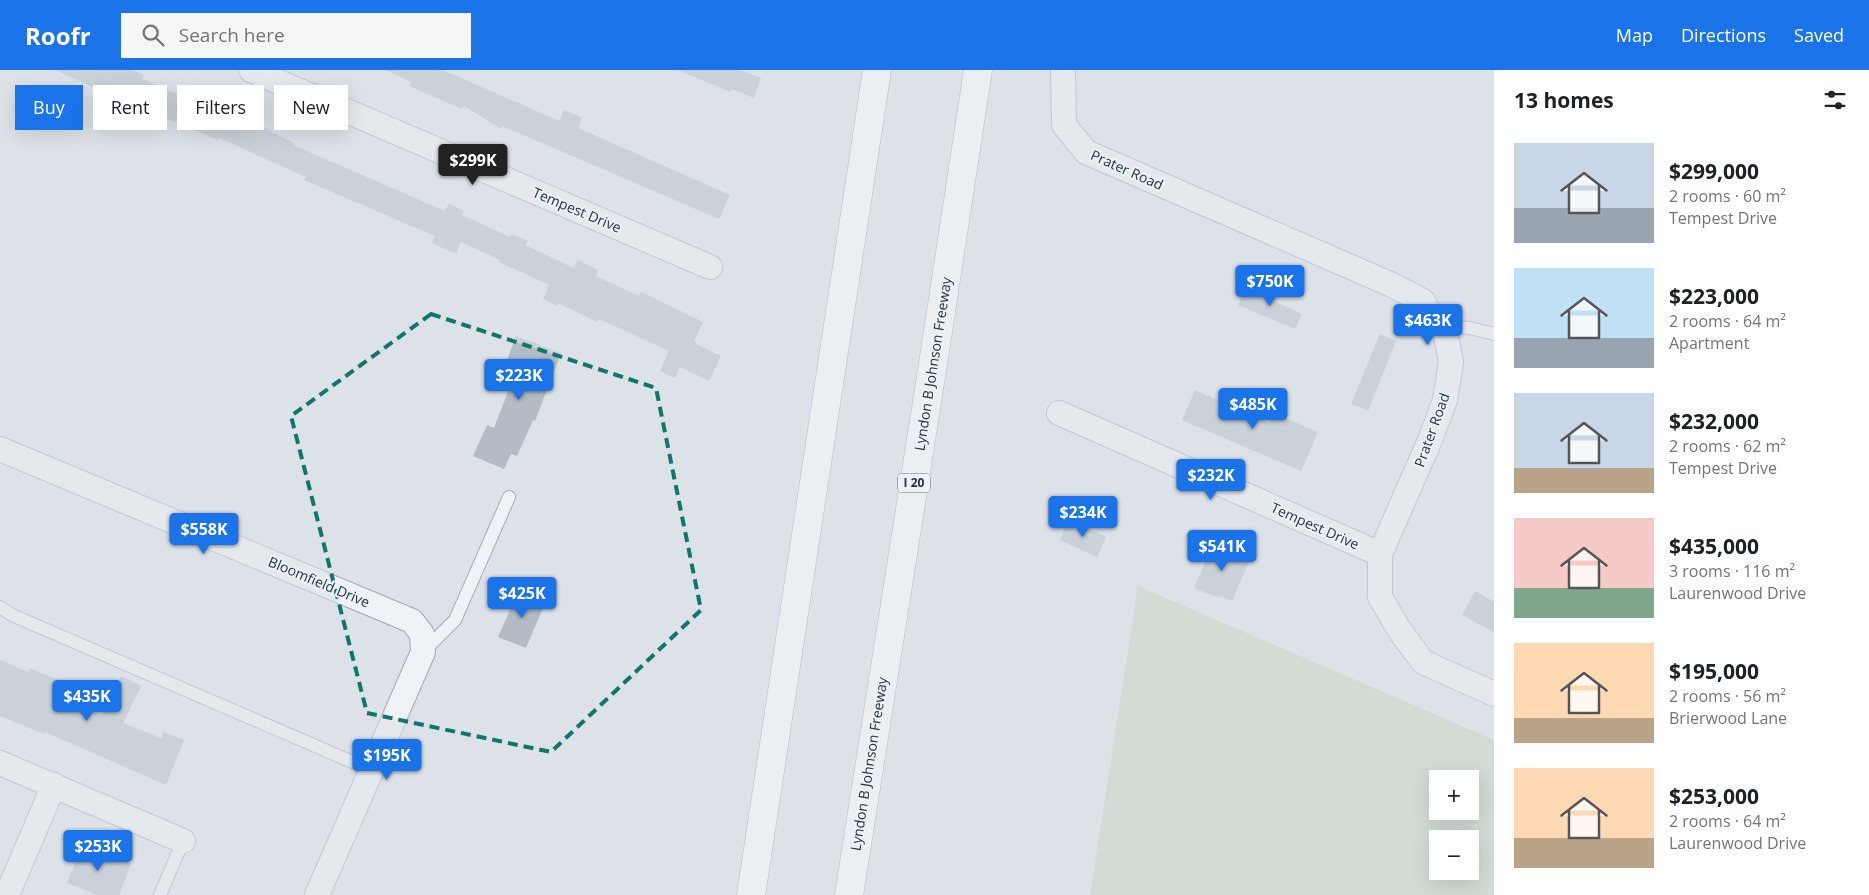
<!DOCTYPE html>
<html lang="en">
<head>
<meta charset="utf-8">
<style>
  body { margin:0; font-family:"Open Sans",sans-serif; background:#f6f6f6; color:#202124; height:100vh; display:flex; flex-direction:column; font-size:19px; white-space:nowrap }
  * { box-sizing:border-box; margin:0 }
  p { font-size:16px; color:#757577 }
  .icon { flex:none; width:28px; height:28px; fill:none; stroke:currentColor; stroke-width:2; stroke-linecap:round; stroke-linejoin:round }
  .map { position:relative; flex:1; overflow:hidden }
  .sheet { display:flex; flex-direction:column; background:#fff; width:375px }
  .sheet>* { flex:none }
  .guide { position:absolute; left:15px; top:15px; width:475px; height:45px; display:flex; gap:10px }
  .buttons { position:absolute; left:1429px; top:700px; display:grid; gap:10px }
  .buttons a { display:grid; place-items:center; width:50px; height:50px; border-radius:0px; background:#fff; box-shadow:0 5px 20px #0002; font-size:25px }
  .price { position:absolute; translate:-50% -42px; padding:0 11px; border-radius:5px; background:#1a73e8; color:#fff; font-size:16px; line-height:32px; filter:drop-shadow(0 1px 2px #0008) }
  .price::after { content:''; position:absolute; left:50%; top:30px; width:15px; height:11px; margin-left:-8px; background:inherit; clip-path:polygon(0 0,100% 0,50% 100%) }
  .price.on { background:#222; color:#fff }
  ul { padding:0; list-style:none }
  li { display:flex; align-items:center; gap:15px; height:125px; padding:0 20px }
  li span { display:grid; place-items:center; flex:none; width:140px; height:100px; border-radius:0px; color:#555 }
  li>.icon { margin-inline-start:auto }
  span .icon { width:60px; height:60px; fill:#fffc; stroke-width:1 }
  li b { font-size:21px }
  h2 { display:flex; justify-content:space-between; align-items:center; height:60px; padding:0 20px; font-size:21px }
  .chip { padding:0 18px; border-radius:0px; background:#fff; box-shadow:0 5px 20px #0002; font-size:18px; line-height:45px }
  .chip.on { background:#1a73e8; color:#fff }
  header { display:flex; align-items:center; gap:30px; box-sizing:border-box; height:70px; padding:0 25px; background:#1a73e8; color:#fff }
  header strong { font-size:24px }
  nav { display:flex; gap:28px; margin-inline-start:auto; font-size:18px }
  .search { width:350px; height:45px; background:#f6f6f6; display:flex; align-items:center; gap:12px; box-sizing:border-box; padding:0 18px; border-radius:0px; color:#757577; font-size:19px }
  main { display:flex; flex:1; min-height:0 }
  .map>svg:first-child { display:block }
</style>
</head>
<body>
<header>
<strong>Roofr</strong>
<div class="search"><svg class="icon" aria-label="search" viewBox="0 0 24 24"><circle cx="10" cy="10" r="6"/><path d="M15 15l6 6"/></svg>Search here</div>
<nav><a>Map</a><a>Directions</a><a>Saved</a></nav>
</header>
<main>
<div class="map">
<svg width="1494" height="825" viewBox="0 0 1494 825">
  <rect width="100%" height="100%" fill="#dce2e8"/>
  <path fill="#c5d2bc" fill-rule="evenodd" d="M1138 516 1494 670V825H1090ZM1438 709H1470V741H1438ZM1438 769H1470V801H1438Z"/>
  <g fill="#b3bcc5">
    <path d="M55 0H132L144 5 142 9 252 56 253 53 269 60 294 73 293 75 445 141 449 134 464 141 462 145 510 167 512 164 528 171 525 175 559 191 574 198 578 190 598 200 596 206 639 226 641 222 703 252 694 270 697 272 696 274 721 286 709 311 680 297 675 308 660 301 669 281 599 249 597 252 558 233 557 236 543 229 549 215 499 192 500 190 461 172 456 184 432 173 435 166 304 110 306 107 219 68 218 70 134 35 129 45 111 37 115 27Z"/>
    <path d="M386 0H443L559 51 564 40 582 48 578 58 730 125 719 149 502 56 501 59 464 36 462 39 409 16 411 12Z"/>
    <path d="M678 0H740L761 8 754 28 732 19 730 22Z"/>
    <path d="M1261 216 1279 224 1276 232 1302 244 1295 259 1238 235 1245 220 1258 225Z"/>
    <path d="M1380 264 1396 271 1368 341 1351 334Z"/>
    <path d="M516 266 561 283 535 351 533 350 517 386 511 384 504 399 473 386 487 355 494 358 514 306 503 301Z"/>
    <path d="M1195 320 1269 353 1273 343 1318 362 1301 401 1182 350Z"/>
    <path d="M1069 449 1106 467 1097 487 1060 470Z"/>
    <path d="M1214 471 1251 487 1232 531 1220 526 1219 528 1194 518Z"/>
    <path d="M519 519 546 531 526 578 498 567Z"/>
    <path d="M1475 521 1494 532V562L1462 545Z"/>
    <path d="M0 590 28 602 30 598 66 613 60 628 102 646 121 606 141 616 123 653 161 668 164 662 184 670 166 715 45 662 44 664 0 646Z"/>
    <path d="M78 773 131 794 119 825H98L67 813 75 793 70 791Z"/>
  </g>
  <g fill="none" stroke-linecap="round" stroke-linejoin="round">
    <defs>
      <g id="lane">
        <path d="M1444 256 1470 258 1494 264"/>
        <path d="M0 537 12 545 371 700"/>
        <path d="M423 582 455 550 509 427"/>
        <path d="M160 825 183 771"/>
      </g>
      <g id="street">
        <path d="M251 0 710 197"/>
        <path d="M1063 0 1064 55 1086 82 1390 214 1423 231 1430 245 1444 256 1451 292 1445 330 1430 370 1380 484V527L1400 561 1423 592 1494 624"/>
        <path d="M1059 343 1380 484"/>
        <path d="M0 379 412 551 422 564 423 582 317 825"/>
        <path d="M0 693 183 771"/>
        <path d="M7 825 54 715"/>
      </g>
      <g id="highway">
        <path d="M751 825 877 0"/>
        <path d="M849 825 933 294 978 0"/>
      </g>
    </defs>
    <use href="#lane" stroke="#a1aab2" stroke-width="14"/>
    <use href="#street" stroke="#a1aab2" stroke-width="26"/>
    <use href="#highway" stroke="#82929f" stroke-width="29"/>
    <use href="#lane" stroke="#eff2f6" stroke-width="12"/>
    <use href="#street" stroke="#eff2f6" stroke-width="24"/>
    <use href="#highway" stroke="#fff" stroke-width="28"/>
  </g>
  <path d="M0 0H1494V825H0ZM431 244 656 318 701 540 551 682 367 643 291 346Z" fill="#dce2e8" fill-opacity=".55" fill-rule="evenodd"/>
  <path fill="none" stroke="#0f766e" stroke-width="4" stroke-dasharray="10 6" stroke-linejoin="round" d="M431 244 656 318 701 540 551 682 367 643 291 346Z"/>
  <g text-anchor="middle" stroke-width="4" stroke-linejoin="round" paint-order="stroke">
    <rect fill="#ebf1f5" stroke="#606c76" stroke-width="1" x="898" y="403.5" width="32" height="19" rx="4"/>
    <g font-size="12" font-weight="bold" fill="#25333f">
      <text x="914" y="417">I 20</text>
    </g>
    <g font-size="14" fill="#25333f" stroke="#ebf1f5">
      <text transform="translate(1127 100) rotate(24)" y="5">Prater Road</text>
      <text transform="translate(577 140) rotate(23)" y="5">Tempest Drive</text>
      <text transform="translate(933 294) rotate(-81)" y="5">Lyndon B Johnson Freeway</text>
      <text transform="translate(1432 360) rotate(-70)" y="5">Prater Road</text>
      <text transform="translate(1315 456) rotate(24)" y="5">Tempest Drive</text>
      <text transform="translate(319 512) rotate(23)" y="5">Bloomfield Drive</text>
      <text transform="translate(869 694) rotate(-81)" y="5">Lyndon B Johnson Freeway</text>
    </g>
  </g>
</svg>
<div class="buttons">
<a>+</a>
<a>−</a>
</div>
<b class="price on" style="left:473px;top:116px">$299K</b>
<b class="price" style="left:1270px;top:237px">$750K</b>
<b class="price" style="left:1428px;top:276px">$463K</b>
<b class="price" style="left:519px;top:331px">$223K</b>
<b class="price" style="left:1253px;top:360px">$485K</b>
<b class="price" style="left:1211px;top:431px">$232K</b>
<b class="price" style="left:1083px;top:468px">$234K</b>
<b class="price" style="left:204px;top:485px">$558K</b>
<b class="price" style="left:1222px;top:502px">$541K</b>
<b class="price" style="left:522px;top:549px">$425K</b>
<b class="price" style="left:87px;top:652px">$435K</b>
<b class="price" style="left:387px;top:711px">$195K</b>
<b class="price" style="left:98px;top:802px">$253K</b>
<div class="guide">
<a class="chip on">Buy</a>
<a class="chip">Rent</a>
<a class="chip">Filters</a>
<a class="chip">New</a>
</div>
</div>
<section class="sheet">
<h2>13 homes<svg class="icon" aria-label="filters" viewBox="0 0 24 24"><path d="M4 7h16M4 17h16"/><circle cx="9" cy="7" r="2"/><circle cx="15" cy="17" r="2"/></svg></h2>
<ul>
<li><span style="background:linear-gradient(#c9d6e8 65%,#9aa5b1 0)"><svg class="icon" aria-label="home" viewBox="0 0 24 24"><path d="M3 11l9-7 9 7M6 9v11h12V9"/></svg></span><div><b>$299,000</b><p>2 rooms · 60 m²</p><p>Tempest Drive</p></div></li>
<li><span style="background:linear-gradient(#bfe0f5 70%,#9aa5b1 0)"><svg class="icon" aria-label="home" viewBox="0 0 24 24"><path d="M3 11l9-7 9 7M6 9v11h12V9"/></svg></span><div><b>$223,000</b><p>2 rooms · 64 m²</p><p>Apartment</p></div></li>
<li><span style="background:linear-gradient(#c9d6e8 75%,#b9a48a 0)"><svg class="icon" aria-label="home" viewBox="0 0 24 24"><path d="M3 11l9-7 9 7M6 9v11h12V9"/></svg></span><div><b>$232,000</b><p>2 rooms · 62 m²</p><p>Tempest Drive</p></div></li>
<li><span style="background:linear-gradient(#f6c9c9 70%,#7fa58c 0)"><svg class="icon" aria-label="home" viewBox="0 0 24 24"><path d="M3 11l9-7 9 7M6 9v11h12V9"/></svg></span><div><b>$435,000</b><p>3 rooms · 116 m²</p><p>Laurenwood Drive</p></div></li>
<li><span style="background:linear-gradient(#ffd9b3 75%,#b9a48a 0)"><svg class="icon" aria-label="home" viewBox="0 0 24 24"><path d="M3 11l9-7 9 7M6 9v11h12V9"/></svg></span><div><b>$195,000</b><p>2 rooms · 56 m²</p><p>Brierwood Lane</p></div></li>
<li><span style="background:linear-gradient(#ffd9b3 70%,#b9a48a 0)"><svg class="icon" aria-label="home" viewBox="0 0 24 24"><path d="M3 11l9-7 9 7M6 9v11h12V9"/></svg></span><div><b>$253,000</b><p>2 rooms · 64 m²</p><p>Laurenwood Drive</p></div></li>
</ul>
</section>
</main>
</body>
</html>
